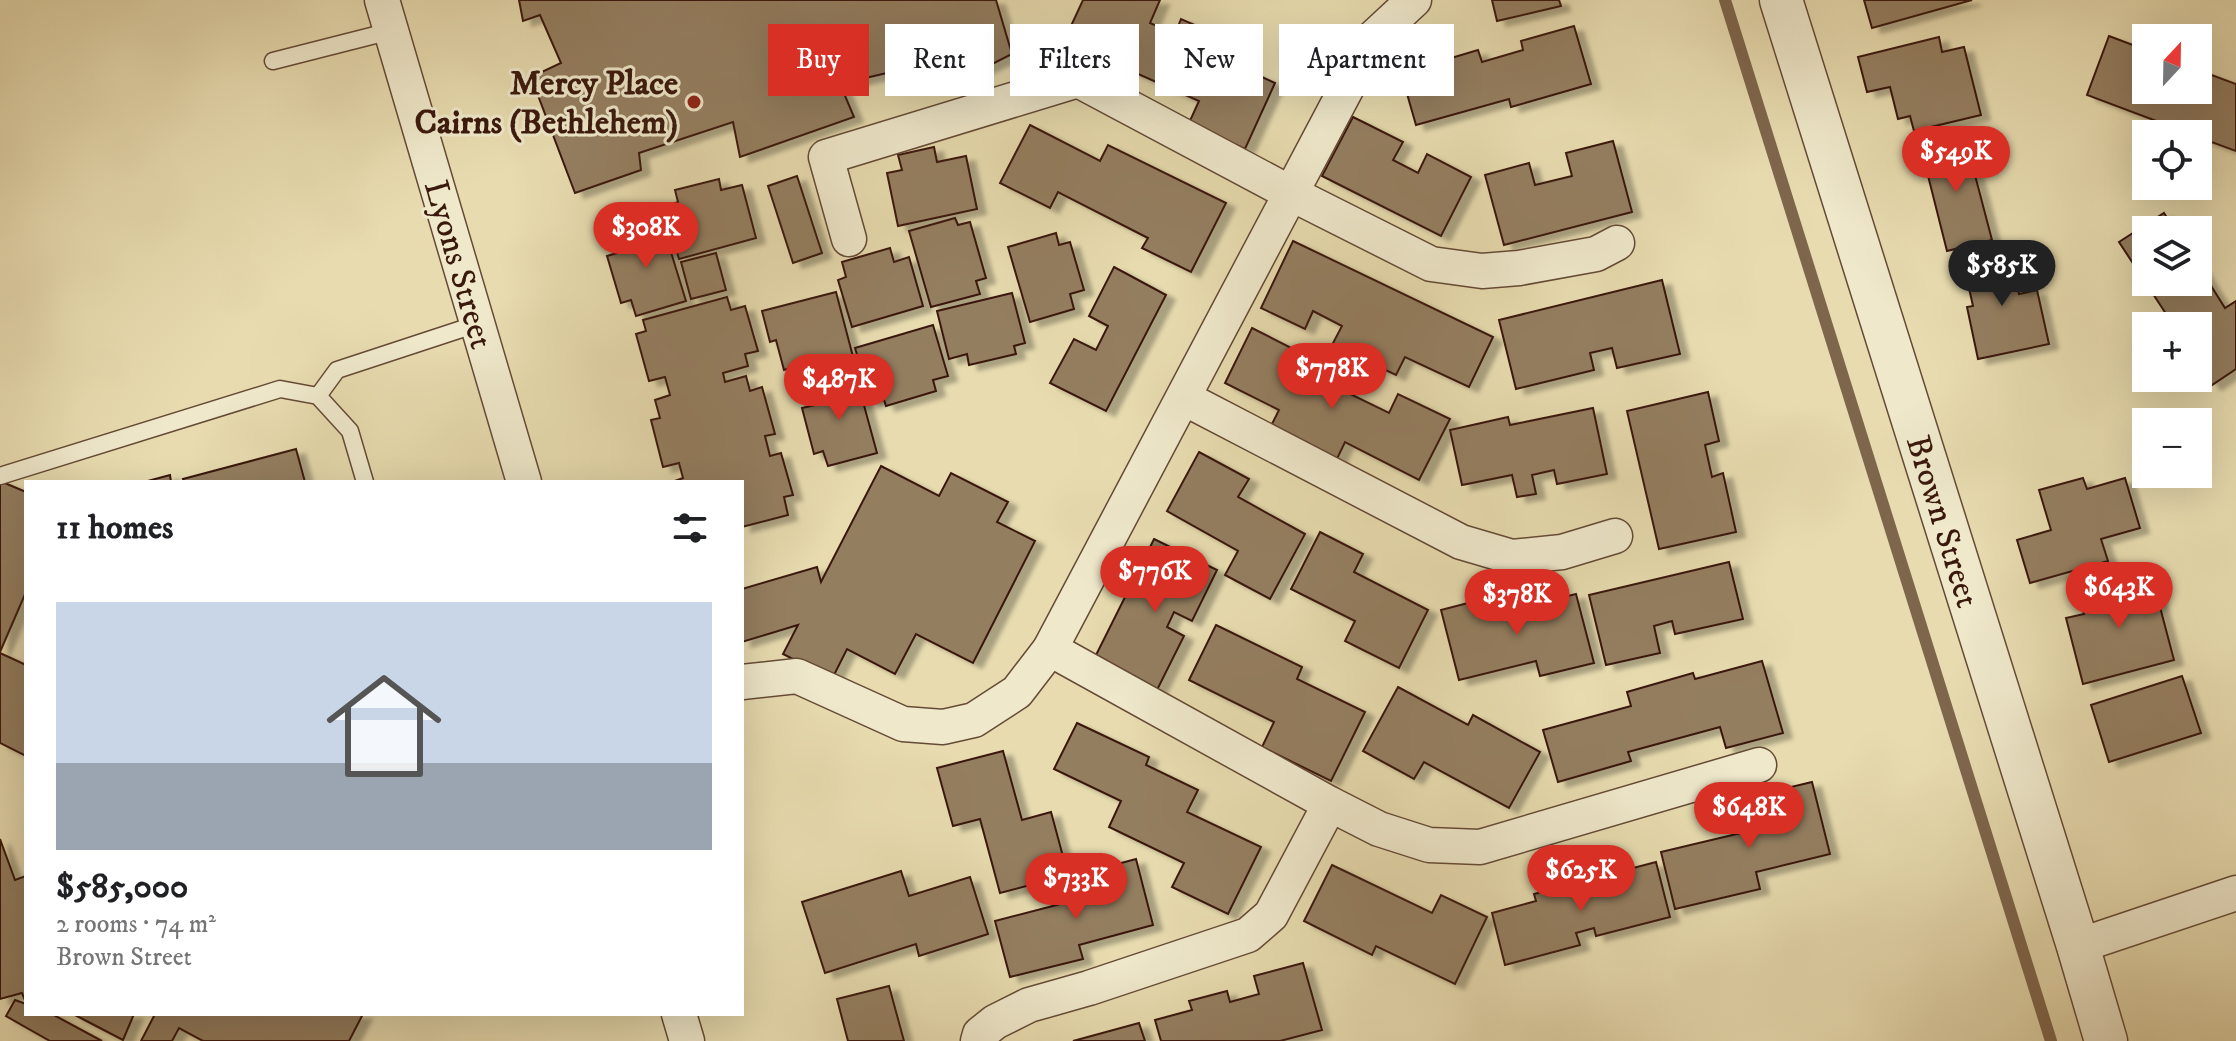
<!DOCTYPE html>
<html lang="en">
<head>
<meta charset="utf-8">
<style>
  body { margin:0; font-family:"IM FELL DW Pica",serif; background:#f2f2f2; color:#202124; height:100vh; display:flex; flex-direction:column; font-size:30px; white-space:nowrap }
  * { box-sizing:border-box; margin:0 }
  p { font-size:26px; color:#757577 }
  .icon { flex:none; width:44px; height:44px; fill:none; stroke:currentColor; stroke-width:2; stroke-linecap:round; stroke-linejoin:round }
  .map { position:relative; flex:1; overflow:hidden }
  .drawer { position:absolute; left:24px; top:480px; width:720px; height:536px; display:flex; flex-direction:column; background:#fff; border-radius:0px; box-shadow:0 8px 32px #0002 }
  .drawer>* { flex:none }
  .guide { position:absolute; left:768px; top:24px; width:760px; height:72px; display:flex; gap:16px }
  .needle { width:52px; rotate:22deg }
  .tools { position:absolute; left:2132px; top:24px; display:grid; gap:16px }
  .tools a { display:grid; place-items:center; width:80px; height:80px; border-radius:0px; background:#fff; box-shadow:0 8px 32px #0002; font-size:40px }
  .price { position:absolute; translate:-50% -68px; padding:0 18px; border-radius:28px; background:#d93025; color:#fff; font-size:26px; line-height:52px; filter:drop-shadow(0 2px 4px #0008) }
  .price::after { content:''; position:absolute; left:50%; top:48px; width:24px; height:18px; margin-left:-12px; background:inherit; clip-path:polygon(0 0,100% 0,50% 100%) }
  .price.active { background:#222; color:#fff }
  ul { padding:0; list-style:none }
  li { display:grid; align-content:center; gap:16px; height:424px; padding:0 32px }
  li+li { border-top:2px solid #e0e0e0 }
  li span { display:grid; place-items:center; height:248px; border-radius:0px; color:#555 }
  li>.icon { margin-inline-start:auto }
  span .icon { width:144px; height:144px; fill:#fffc; stroke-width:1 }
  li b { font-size:34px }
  h2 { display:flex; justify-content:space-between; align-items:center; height:96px; padding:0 32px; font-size:34px }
  .chip { padding:0 28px; border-radius:0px; background:#fff; box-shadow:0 8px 32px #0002; font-size:28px; line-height:72px }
  .chip.active { background:#d93025; color:#fff }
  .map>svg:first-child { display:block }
</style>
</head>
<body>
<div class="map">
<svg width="2236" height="1041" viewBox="0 0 2236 1041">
  <defs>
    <filter id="shadow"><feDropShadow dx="9" dy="5" stdDeviation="2" flood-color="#0004"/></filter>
  </defs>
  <rect width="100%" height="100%" fill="#e7dbaf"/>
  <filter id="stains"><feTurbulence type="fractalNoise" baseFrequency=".0025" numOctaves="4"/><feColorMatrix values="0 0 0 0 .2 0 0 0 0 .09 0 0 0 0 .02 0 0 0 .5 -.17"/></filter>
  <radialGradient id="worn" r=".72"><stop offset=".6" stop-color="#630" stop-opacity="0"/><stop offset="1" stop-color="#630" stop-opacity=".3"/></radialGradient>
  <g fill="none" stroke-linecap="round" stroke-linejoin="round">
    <path stroke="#7e664d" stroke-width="12" d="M1725 0 2051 1041"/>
  </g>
  <g fill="#947e61" stroke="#3a190d" stroke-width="2" filter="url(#shadow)">
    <path d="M519 0H996L1012 54 947 87 934 62 840 84 854 117 740 157 733 122 639 153 641 170 575 193 531 77 561 63 540 15 523 21Z"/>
    <path d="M1083 0H1160L1150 23 1175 34 1181 19 1227 39 1218 57 1275 83 1245 149 1189 123 1199 101 1064 41Z"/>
    <path d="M1492 0H1559L1561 6 1497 21Z"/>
    <path d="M1864 0H1972L1872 28Z"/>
    <path d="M1574 26 1591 84 1511 107 1509 99 1416 125 1401 73 1478 50 1482 62 1523 50 1521 41Z"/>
    <path d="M2109 36 2146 50V90H2198V70L2236 84V151L2198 137V134H2191L2087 95Z"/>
    <path d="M1939 37 1942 52 1964 47 1981 115 1914 131 1910 116 1898 119 1890 87 1867 92 1858 57Z"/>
    <path d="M1353 117 1403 142 1393 160 1418 173 1427 154 1471 177 1441 236 1322 176Z"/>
    <path d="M1030 125 1100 161 1108 145 1226 203 1191 272 1142 248 1148 238 1058 192 1050 208 1000 183Z"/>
    <path d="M1965 137 1992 240 1947 251 1921 148Z"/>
    <path d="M1613 141 1632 212 1504 245 1485 175 1529 163 1535 185 1572 176 1566 153Z"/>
    <path d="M934 147 937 162 966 156 977 209 898 226 887 173 902 170 898 155Z"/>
    <path d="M797 176 822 253 793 263 768 186Z"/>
    <path d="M719 179 721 190 742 185 756 238 679 259 664 207 678 202 675 190Z"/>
    <path d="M2164 213 2175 230H2146V282H2198V265L2225 308 2236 301V369L2212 385 2198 363V326H2174L2119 242Z"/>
    <path d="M955 218 958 225 970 222 986 278 976 281 980 294 931 307 909 231Z"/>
    <path d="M662 223 686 301 636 316 631 300 621 303 607 256 617 253 612 238Z"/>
    <path d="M1056 233 1059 245 1070 242 1084 290 1070 294 1074 309 1030 322 1008 247Z"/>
    <path d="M1293 241 1493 337 1469 387 1405 357 1396 375 1332 345 1342 326 1313 311 1305 329 1261 308Z"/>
    <path d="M890 248 894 262 909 257 923 306 852 327 838 280 846 277 842 262Z"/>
    <path d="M2010 250 2019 294 2037 290 2049 344 1978 359 1967 307 1973 306 1963 261Z"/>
    <path d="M716 253 726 290 691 299 681 262Z"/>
    <path d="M1114 267 1166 295 1106 411 1050 383 1074 339 1096 350 1108 326 1089 316Z"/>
    <path d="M1662 280 1680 354 1617 368 1612 348 1590 353 1594 370 1516 389 1499 320Z"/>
    <path d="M836 292 856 368 802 382 797 366 784 370 776 340 770 342 762 311Z"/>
    <path d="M1012 293 1025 343 1014 346 1016 354 969 365 967 354 949 359 937 311Z"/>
    <path d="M727 297 731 310 745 306 758 351 745 354 748 366 723 373 725 382 746 376 750 391 762 387 775 434 765 436 770 456 781 453 793 495 784 497 788 515 742 527V482H672L683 478 679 463 663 467 651 420 660 418 655 400 670 395 665 377 649 381 636 334 646 331 643 320Z"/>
    <path d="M933 325 948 376 933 380 936 391 886 406 883 397 871 401 855 348Z"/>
    <path d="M1252 328 1311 358 1305 372 1389 413 1398 394 1450 419 1419 480 1345 442 1333 467 1267 434 1279 410 1225 383Z"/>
    <path d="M856 376 877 453 828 466 823 451 814 454 802 408 815 405 810 389Z"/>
    <path d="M1708 392 1719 441 1705 445 1712 477 1723 473 1736 532 1659 549 1627 411Z"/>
    <path d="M1593 408 1607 474 1557 484 1554 470 1532 475 1536 494 1517 497 1512 475 1462 485 1450 430 1508 417 1510 425Z"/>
    <path d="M296 449 305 482H184L183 479Z"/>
    <path d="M1199 452 1249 479 1238 497 1305 534 1270 599 1225 575 1238 551 1167 511Z"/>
    <path d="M881 466 939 496 951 473 1008 502 997 522 1035 541 973 663 916 634 895 674 847 649 832 679 783 654 798 625 742 642V589L817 567 821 582Z"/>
    <path d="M170 475 171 482H144Z"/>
    <path d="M2083 478 2087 489 2125 478 2140 528 2101 539 2108 561 2030 583 2017 540 2051 530 2039 490Z"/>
    <path d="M0 481 26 492V592L0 652Z"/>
    <path d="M1320 532 1363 554 1354 572 1428 610 1399 668 1345 641 1355 621 1291 589Z"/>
    <path d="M1154 539 1217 570 1192 621 1174 612 1167 627 1184 636 1157 690 1094 659Z"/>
    <path d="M1729 562 1743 619 1675 634 1672 621 1654 626 1660 653 1606 665 1589 595Z"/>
    <path d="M2151 573 2174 660 2083 684 2066 618 2084 614 2078 592Z"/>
    <path d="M1576 594 1594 663 1540 676 1536 661 1459 680 1441 610 1491 597 1495 614Z"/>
    <path d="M1216 625 1302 667 1297 679 1365 712 1331 781 1262 747 1274 722 1189 680Z"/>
    <path d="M0 653 26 665V756L0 743Z"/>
    <path d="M1762 661 1783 733 1726 748 1720 727 1628 752 1631 761 1558 782 1543 730 1631 706 1627 692 1693 673 1695 679Z"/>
    <path d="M2182 676 2201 733 2109 762 2091 705Z"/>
    <path d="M1398 687 1468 725 1473 715 1540 752 1509 808 1424 762 1414 779 1363 751Z"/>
    <path d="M1077 723 1149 757 1146 765 1198 790 1187 812 1261 847 1228 914 1172 887 1184 863 1109 827 1121 801 1054 769Z"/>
    <path d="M1003 751 1022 820 1051 812 1068 875 1000 893 980 819 953 826 937 768Z"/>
    <path d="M1812 782 1830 854 1756 872 1760 889 1675 909 1661 852 1766 827 1758 795Z"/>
    <path d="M0 839 15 880 26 876V1003L22 993 0 999Z"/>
    <path d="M1136 859 1153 925 1079 945 1083 959 1010 977 995 921 1091 896 1084 873Z"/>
    <path d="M1656 862 1670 917 1596 936 1594 928 1576 933 1580 945 1505 965 1492 913 1536 901 1534 894Z"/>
    <path d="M1332 865 1432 913 1441 895 1487 917 1455 984 1376 946 1372 955 1304 921Z"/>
    <path d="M901 871 909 896 970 877 988 934 919 956 916 944 825 973 802 902Z"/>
    <path d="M1303 963 1322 1030 1280 1041H1161L1155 1020 1192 1010 1189 1001 1227 991 1230 1002 1259 994 1254 976Z"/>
    <path d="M889 986 904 1041H848L837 999Z"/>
    <path d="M15 1000 26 1004V1014H52L102 1041H50L6 1016Z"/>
    <path d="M73 1014H134L123 1040Z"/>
    <path d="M155 1014H363L349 1041H203L179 1028 172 1041H141Z"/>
    <path d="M1139 1023 1145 1041H1073Z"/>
  </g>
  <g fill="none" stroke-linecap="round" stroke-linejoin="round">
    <defs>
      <g id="service">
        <path d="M273 61 391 31"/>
        <path d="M318 396 337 370 477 324"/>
        <path d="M0 476 280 389 318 396 350 431 365 482"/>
      </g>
      <g id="minor">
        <path d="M382 0 524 482"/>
        <path d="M849 239 826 157 1078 80 1292 194 1431 264 1482 271 1519 268 1596 254 1617 243"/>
        <path d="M1184 398 1461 542 1512 557 1562 552 1615 536"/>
        <path d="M1050 649 1330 804 1379 829 1429 845 1480 847 1759 765"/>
        <path d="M742 682 797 676 903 724 943 727 974 720 1017 692 1050 649 1373 38 1414 0"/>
        <path d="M2078 946 2236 893"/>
        <path d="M679 1014 687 1041"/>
        <path d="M978 1041 980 1034 995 1022 1029 1005 1089 988 1248 935 1271 915 1330 804"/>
      </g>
      <path id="tertiary" d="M1781 0 2078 946 2106 1041"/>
    </defs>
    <use href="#service" stroke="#654a36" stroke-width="19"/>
    <use href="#minor" stroke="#654a36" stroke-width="37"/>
    <use href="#tertiary" stroke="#654a36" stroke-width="45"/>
    <use href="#service" stroke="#efe8cb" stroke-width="16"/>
    <use href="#minor" stroke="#efe8cb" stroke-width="34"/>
    <use href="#tertiary" stroke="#efe8cb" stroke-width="42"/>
  </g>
  <circle fill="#8f2418" stroke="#efe8cb" stroke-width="3" cx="694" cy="102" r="8"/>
  <g text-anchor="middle" stroke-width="6" stroke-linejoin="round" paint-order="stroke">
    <g font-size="34" font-weight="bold" fill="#3a190d" stroke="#efe8cb" text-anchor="end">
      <text x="678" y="94">Mercy Place<tspan x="678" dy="39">Cairns (Bethlehem)</tspan></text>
    </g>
    <g font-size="34" fill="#3a190d" stroke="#efe8cb">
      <text transform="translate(460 264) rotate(74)" y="12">Lyons Street</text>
      <text transform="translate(1944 521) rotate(73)" y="12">Brown Street</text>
    </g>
  </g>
  <rect width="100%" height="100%" filter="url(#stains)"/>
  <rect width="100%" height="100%" fill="url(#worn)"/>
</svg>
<div class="tools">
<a><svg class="needle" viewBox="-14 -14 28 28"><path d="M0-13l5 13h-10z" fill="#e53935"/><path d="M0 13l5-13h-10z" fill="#757577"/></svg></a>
<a><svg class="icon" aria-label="locate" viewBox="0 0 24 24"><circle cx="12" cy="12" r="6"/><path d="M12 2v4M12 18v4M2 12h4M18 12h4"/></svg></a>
<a><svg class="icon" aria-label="layers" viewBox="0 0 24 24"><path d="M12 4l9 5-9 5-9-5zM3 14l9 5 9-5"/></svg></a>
<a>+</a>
<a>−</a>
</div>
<b class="price" style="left:1956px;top:194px">$549K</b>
<b class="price" style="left:646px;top:270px">$308K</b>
<b class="price active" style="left:2002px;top:308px">$585K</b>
<b class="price" style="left:1332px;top:411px">$778K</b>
<b class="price" style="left:839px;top:422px">$487K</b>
<b class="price" style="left:1155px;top:614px">$776K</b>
<b class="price" style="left:2119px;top:630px">$643K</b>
<b class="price" style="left:1517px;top:637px">$378K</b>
<b class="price" style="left:1749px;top:850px">$648K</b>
<b class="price" style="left:1581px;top:913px">$625K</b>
<b class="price" style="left:1076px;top:921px">$733K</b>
<div class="guide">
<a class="chip active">Buy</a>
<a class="chip">Rent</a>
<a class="chip">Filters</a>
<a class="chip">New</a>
<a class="chip">Apartment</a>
</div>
<section class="drawer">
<h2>11 homes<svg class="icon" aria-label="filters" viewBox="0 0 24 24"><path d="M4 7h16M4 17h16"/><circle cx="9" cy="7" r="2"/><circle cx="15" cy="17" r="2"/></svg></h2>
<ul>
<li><span style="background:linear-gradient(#c9d6e8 65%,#9aa5b1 0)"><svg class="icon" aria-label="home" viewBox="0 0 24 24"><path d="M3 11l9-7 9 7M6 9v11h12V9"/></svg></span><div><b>$585,000</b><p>2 rooms · 74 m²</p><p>Brown Street</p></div></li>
</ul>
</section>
</div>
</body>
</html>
